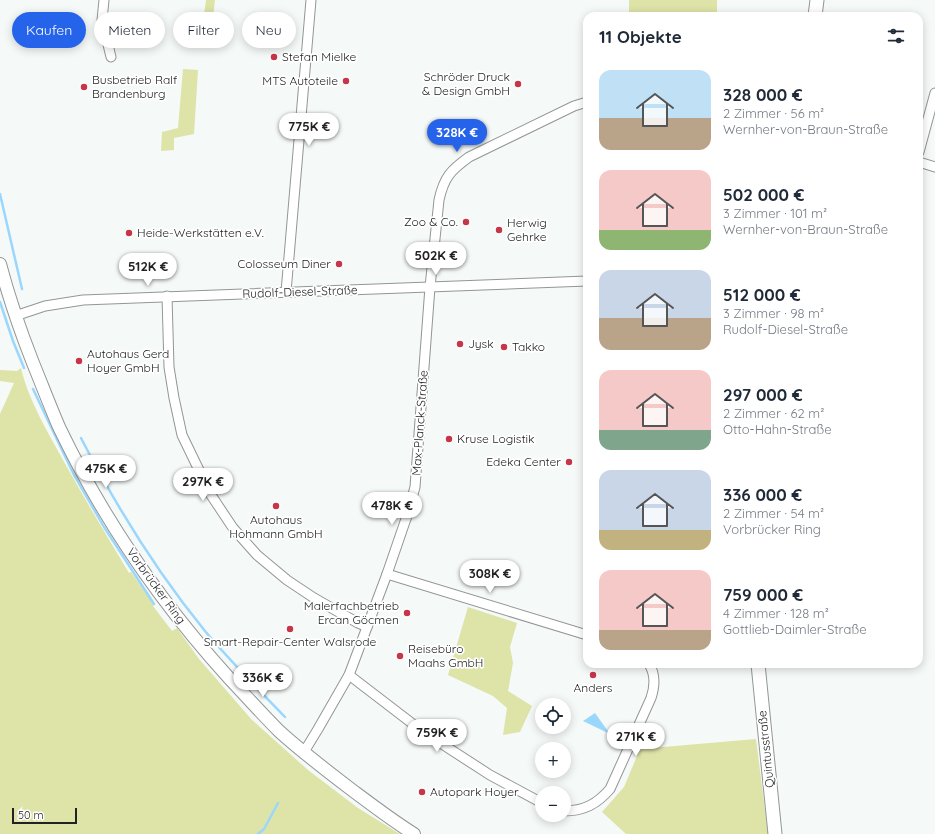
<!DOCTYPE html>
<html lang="de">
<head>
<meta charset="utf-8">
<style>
  body { margin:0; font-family:Quicksand,sans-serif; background:#f6f6f7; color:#1f2937; height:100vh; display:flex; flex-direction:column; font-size:15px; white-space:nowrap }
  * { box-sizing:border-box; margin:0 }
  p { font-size:13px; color:#747a83 }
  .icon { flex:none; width:22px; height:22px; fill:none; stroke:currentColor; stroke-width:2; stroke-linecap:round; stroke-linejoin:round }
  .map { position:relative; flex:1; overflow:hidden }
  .drawer { position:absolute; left:583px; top:12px; width:340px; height:656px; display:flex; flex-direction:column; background:#fff; border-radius:12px; box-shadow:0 2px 10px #0003 }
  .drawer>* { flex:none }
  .banner { position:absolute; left:12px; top:12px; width:380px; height:36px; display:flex; gap:8px }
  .buttons { position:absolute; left:535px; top:698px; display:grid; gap:8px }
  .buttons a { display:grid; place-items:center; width:36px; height:36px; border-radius:50%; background:#fff; box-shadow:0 2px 10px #0003; font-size:20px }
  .scale { position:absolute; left:12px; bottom:10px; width:65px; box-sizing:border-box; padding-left:4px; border:2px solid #212322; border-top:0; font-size:11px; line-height:14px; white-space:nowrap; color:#212322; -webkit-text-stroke:3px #fff; paint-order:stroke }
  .price { position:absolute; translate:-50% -34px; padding:0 9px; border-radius:14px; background:#fff; color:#222; font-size:13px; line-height:26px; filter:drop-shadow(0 1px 2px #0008) }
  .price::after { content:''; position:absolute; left:50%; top:24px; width:12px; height:9px; margin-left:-6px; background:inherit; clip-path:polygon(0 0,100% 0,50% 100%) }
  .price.active { background:#2563eb; color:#fff }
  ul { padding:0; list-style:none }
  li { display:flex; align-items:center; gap:12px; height:100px; padding:0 16px }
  li span { display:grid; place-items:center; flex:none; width:112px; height:80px; border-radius:12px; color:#555 }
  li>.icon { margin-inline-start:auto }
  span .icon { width:48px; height:48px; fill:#fffc; stroke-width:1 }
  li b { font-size:17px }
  h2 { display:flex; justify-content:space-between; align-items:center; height:48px; padding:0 16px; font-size:17px }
  .tag { padding:0 14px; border-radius:18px; background:#fff; box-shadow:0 2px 10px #0003; font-size:14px; line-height:36px }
  .tag.active { background:#2563eb; color:#fff }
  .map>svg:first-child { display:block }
</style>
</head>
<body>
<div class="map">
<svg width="935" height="834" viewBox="0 0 935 834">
  <rect width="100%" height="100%" fill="#f5f9f8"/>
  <g fill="#dee3a8">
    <path d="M206 0H215L213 17 221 18 219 31 202 30Z"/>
    <path d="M629 0H717V15L629 16Z"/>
    <path d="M183 69 198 70 194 134 174 138V150L161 151 162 132 178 128Z"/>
    <path d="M21 368C28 400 51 438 67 467 87 503 108 538 129 573L131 572 154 605 153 606 172 631 177 628 199 659 252 720 308 770 358 808 400 834H0V414L14 383 0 381V370L17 371Z"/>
    <path d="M468 607 517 623 510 647 513 663 508 691 532 706 520 732 503 735 507 708 493 696 448 675Z"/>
    <path d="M756 739 768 834H626L602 812 624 787 640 749Z"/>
  </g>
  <path fill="#9bd7fd" d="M595 713 610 734 583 721Z"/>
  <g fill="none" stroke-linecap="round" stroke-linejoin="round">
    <g stroke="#9bd7fd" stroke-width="2.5">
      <path d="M0 194 22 289"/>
      <path d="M0 302 13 341 24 368"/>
      <path d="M33 389 74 475 104 527 154 604"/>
      <path d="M81 438C116 506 156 571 205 631 230 661 258 689 285 717"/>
      <path d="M258 834 264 829 278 803"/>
    </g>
    <defs>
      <g id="street">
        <path d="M104 0 102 20 111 57"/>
        <path d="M919 152 935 93"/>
        <path d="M919 162 935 167"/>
        <path d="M286 292 311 0"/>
        <path d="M167 296 169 367 174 398 182 435 211 495 233 528 257 555 287 580 314 598 358 623 367 627"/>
        <path d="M15 316 45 306 83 300 587 281"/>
        <path d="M387 574 587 635"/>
        <path d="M349 675 422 731 490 775 542 803"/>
        <path d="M304 752 318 729 349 675 387 574 408 513 415 487 430 287 439 200C444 177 451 170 469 157L574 106 587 102"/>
        <path d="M564 811C584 811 597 804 610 789L651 698C655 686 656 675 649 664"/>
      </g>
      <path id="secondary" d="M0 264C9 298 20 330 33 363 42 385 50 406 59 427 103 519 161 603 229 678 246 696 262 714 279 731 302 752 327 771 352 790 372 805 393 821 414 834"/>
      <g id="primary">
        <path d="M815 16 817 0"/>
        <path d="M758 664 775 834"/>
      </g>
    </defs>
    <use href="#street" stroke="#929695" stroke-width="11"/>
    <use href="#secondary" stroke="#929695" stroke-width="14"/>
    <use href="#primary" stroke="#929695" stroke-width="15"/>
    <use href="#street" stroke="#fff" stroke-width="9"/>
    <use href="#secondary" stroke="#fff" stroke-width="12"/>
    <use href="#primary" stroke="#fff" stroke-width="13"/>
  </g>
  <g fill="#c6364a" stroke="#fff" stroke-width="1.5">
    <circle cx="274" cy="57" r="4"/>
    <circle cx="346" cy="81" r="4"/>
    <circle cx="518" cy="84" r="4"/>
    <circle cx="84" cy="87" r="4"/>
    <circle cx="466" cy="222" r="4"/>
    <circle cx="499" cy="230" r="4"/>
    <circle cx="129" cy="233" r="4"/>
    <circle cx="339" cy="264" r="4"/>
    <circle cx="460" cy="344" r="4"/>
    <circle cx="504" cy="347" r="4"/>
    <circle cx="79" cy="361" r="4"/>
    <circle cx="449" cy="439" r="4"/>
    <circle cx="569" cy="462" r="4"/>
    <circle cx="276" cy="506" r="4"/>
    <circle cx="407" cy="613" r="4"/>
    <circle cx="290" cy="629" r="4"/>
    <circle cx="400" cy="656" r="4"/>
    <circle cx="593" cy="675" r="4"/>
    <circle cx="422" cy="792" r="4"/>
  </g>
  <g text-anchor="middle" stroke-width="3.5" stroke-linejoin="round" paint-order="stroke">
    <g font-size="12" fill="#212322" stroke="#fff" text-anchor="start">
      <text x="282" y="61">Stefan Mielke</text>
      <text x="510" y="81" text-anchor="end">Schröder Druck<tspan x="510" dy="14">&amp; Design GmbH</tspan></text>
      <text x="92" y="84">Busbetrieb Ralf<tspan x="92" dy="14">Brandenburg</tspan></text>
      <text x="338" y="85" text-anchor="end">MTS Autoteile</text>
      <text x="458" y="226" text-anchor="end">Zoo &amp; Co.</text>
      <text x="507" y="227">Herwig<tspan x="507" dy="14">Gehrke</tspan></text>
      <text x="137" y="237">Heide-Werkstätten e.V.</text>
      <text x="331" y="268" text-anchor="end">Colosseum Diner</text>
      <text x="468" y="348">Jysk</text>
      <text x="512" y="351">Takko</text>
      <text x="87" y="358">Autohaus Gerd<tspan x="87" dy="14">Hoyer GmbH</tspan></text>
      <text x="457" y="443">Kruse Logistik</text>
      <text x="561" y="466" text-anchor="end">Edeka Center</text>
      <text x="276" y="524" text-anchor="middle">Autohaus<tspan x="276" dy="14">Hohmann GmbH</tspan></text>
      <text x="399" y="610" text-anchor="end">Malerfachbetrieb<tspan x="399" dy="14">Ercan Göcmen</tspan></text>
      <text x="290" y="646" text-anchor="middle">Smart-Repair-Center Walsrode</text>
      <text x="408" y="653">Reisebüro<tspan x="408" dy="14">Maahs GmbH</tspan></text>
      <text x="593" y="692" text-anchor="middle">Anders</text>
      <text x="430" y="796">Autopark Hoyer</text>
    </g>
    <g font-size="12" fill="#212322" stroke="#fff">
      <text transform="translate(300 292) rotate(-2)" y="4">Rudolf-Diesel-Straße</text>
      <text transform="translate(420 423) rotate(-86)" y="4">Max-Planck-Straße</text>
      <text transform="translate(156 586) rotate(54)" y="4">Vorbrücker Ring</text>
      <text transform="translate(766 749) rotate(-96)" y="4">Quintusstraße</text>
    </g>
  </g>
</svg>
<div class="buttons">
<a><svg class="icon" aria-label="locate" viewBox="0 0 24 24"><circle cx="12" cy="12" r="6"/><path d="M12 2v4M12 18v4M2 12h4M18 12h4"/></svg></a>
<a>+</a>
<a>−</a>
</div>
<div class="scale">50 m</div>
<b class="price" style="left:309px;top:147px">775K €</b>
<b class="price active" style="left:457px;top:153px">328K €</b>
<b class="price" style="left:436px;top:276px">502K €</b>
<b class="price" style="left:148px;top:287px">512K €</b>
<b class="price" style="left:106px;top:489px">475K €</b>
<b class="price" style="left:203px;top:502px">297K €</b>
<b class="price" style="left:392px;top:526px">478K €</b>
<b class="price" style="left:490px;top:594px">308K €</b>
<b class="price" style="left:263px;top:698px">336K €</b>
<b class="price" style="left:437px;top:753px">759K €</b>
<b class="price" style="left:636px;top:757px">271K €</b>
<div class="banner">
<a class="tag active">Kaufen</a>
<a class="tag">Mieten</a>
<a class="tag">Filter</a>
<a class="tag">Neu</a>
</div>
<section class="drawer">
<h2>11 Objekte<svg class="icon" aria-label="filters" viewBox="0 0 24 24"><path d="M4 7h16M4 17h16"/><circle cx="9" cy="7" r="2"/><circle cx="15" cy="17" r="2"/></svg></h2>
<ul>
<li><span style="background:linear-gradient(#bfe0f5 60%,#b9a48a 0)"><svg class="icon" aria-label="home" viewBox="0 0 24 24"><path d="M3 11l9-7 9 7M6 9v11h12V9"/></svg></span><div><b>328 000 €</b><p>2 Zimmer · 56 m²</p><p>Wernher-von-Braun-Straße</p></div></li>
<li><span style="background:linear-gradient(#f6c9c9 75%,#8fb573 0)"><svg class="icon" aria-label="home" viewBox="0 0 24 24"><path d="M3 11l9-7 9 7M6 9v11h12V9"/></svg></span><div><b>502 000 €</b><p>3 Zimmer · 101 m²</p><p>Wernher-von-Braun-Straße</p></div></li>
<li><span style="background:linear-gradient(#c9d6e8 60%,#b9a48a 0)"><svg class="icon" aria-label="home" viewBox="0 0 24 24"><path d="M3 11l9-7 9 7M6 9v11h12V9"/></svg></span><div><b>512 000 €</b><p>3 Zimmer · 98 m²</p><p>Rudolf-Diesel-Straße</p></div></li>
<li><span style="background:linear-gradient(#f6c9c9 75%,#7fa58c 0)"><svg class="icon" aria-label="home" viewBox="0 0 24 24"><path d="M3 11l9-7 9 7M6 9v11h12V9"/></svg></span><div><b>297 000 €</b><p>2 Zimmer · 62 m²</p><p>Otto-Hahn-Straße</p></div></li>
<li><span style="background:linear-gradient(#c9d6e8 75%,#c2b280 0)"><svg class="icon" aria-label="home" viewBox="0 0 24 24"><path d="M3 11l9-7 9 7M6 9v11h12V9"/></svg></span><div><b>336 000 €</b><p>2 Zimmer · 54 m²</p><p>Vorbrücker Ring</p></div></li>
<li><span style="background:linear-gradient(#f6c9c9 75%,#b9a48a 0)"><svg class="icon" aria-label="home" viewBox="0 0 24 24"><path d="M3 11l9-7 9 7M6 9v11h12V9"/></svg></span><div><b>759 000 €</b><p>4 Zimmer · 128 m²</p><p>Gottlieb-Daimler-Straße</p></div></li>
</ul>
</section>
</div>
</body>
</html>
